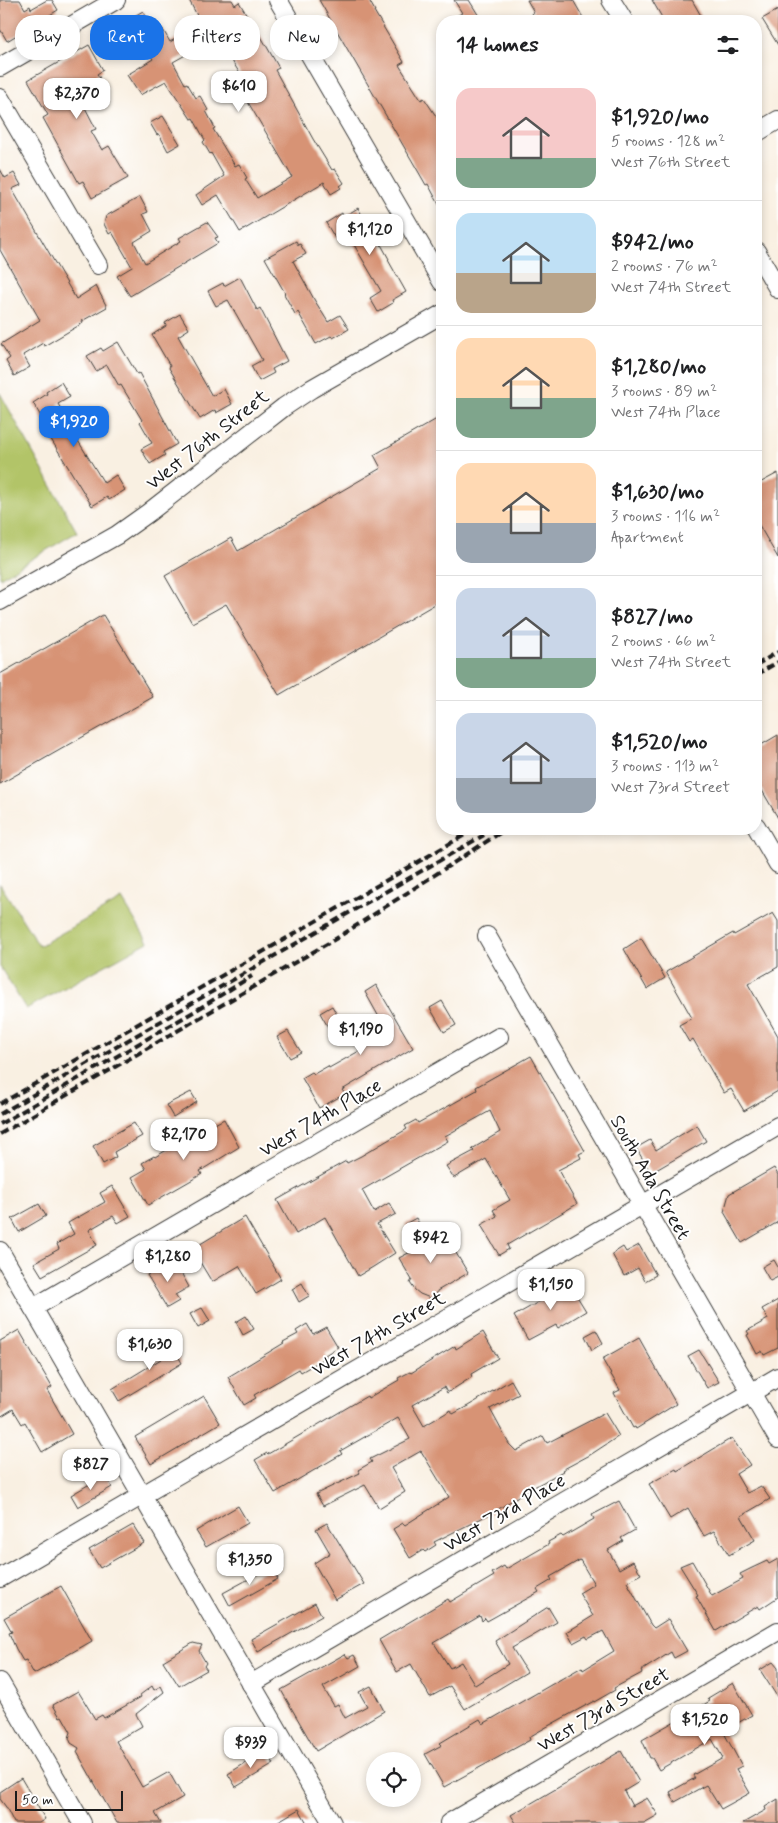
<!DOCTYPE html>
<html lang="en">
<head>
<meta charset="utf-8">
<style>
  body { margin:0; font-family:Mynerve,sans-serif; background:#f2f2f2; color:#202124; height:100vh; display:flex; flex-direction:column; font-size:19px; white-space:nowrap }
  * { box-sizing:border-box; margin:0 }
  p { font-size:16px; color:#757577 }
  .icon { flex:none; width:28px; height:28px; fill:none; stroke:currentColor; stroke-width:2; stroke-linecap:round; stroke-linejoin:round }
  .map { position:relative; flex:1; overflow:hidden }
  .details { position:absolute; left:436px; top:15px; width:326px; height:820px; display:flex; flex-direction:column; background:#fff; border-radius:20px; box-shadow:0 2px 8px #0003 }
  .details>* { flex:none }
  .hud { position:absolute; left:15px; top:15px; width:346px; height:45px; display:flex; gap:10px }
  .fabs { position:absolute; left:366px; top:1752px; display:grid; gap:10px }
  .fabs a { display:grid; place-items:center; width:55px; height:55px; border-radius:50%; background:#fff; box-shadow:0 2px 8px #0003; font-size:25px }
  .scale { position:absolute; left:15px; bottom:12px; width:108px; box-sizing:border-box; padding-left:5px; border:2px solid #1c1c1c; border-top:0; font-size:14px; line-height:18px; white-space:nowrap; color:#1c1c1c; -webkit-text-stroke:4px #fff; paint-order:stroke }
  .price { position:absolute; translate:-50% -42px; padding:0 11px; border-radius:10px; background:#fff; color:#222; font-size:16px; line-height:32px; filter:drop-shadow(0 1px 2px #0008) }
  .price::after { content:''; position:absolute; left:50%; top:30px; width:15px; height:11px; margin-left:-8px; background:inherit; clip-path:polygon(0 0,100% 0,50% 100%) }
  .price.current { background:#1a73e8; color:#fff }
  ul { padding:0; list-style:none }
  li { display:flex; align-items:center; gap:15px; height:125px; padding:0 20px }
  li+li { border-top:1px solid #e0e0e0 }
  li span { display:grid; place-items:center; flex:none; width:140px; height:100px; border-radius:15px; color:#555 }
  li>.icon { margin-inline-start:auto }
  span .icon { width:60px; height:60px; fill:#fffc; stroke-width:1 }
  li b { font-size:21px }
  h2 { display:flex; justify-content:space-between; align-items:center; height:60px; padding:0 20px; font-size:21px }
  .pill { padding:0 18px; border-radius:20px; background:#fff; box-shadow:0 2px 8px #0003; font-size:18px; line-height:45px }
  .pill.current { background:#1a73e8; color:#fff }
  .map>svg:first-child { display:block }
</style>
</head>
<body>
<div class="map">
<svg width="778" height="1823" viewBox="0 0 778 1823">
  <rect width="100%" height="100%" fill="#fff"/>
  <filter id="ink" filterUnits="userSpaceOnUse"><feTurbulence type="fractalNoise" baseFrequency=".02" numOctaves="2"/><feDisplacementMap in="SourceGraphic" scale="10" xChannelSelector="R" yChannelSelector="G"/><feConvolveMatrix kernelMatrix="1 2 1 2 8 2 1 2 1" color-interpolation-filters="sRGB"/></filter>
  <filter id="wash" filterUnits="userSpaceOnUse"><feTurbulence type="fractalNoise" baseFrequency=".0096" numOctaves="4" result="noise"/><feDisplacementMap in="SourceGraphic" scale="20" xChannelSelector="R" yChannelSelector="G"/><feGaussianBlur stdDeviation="1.12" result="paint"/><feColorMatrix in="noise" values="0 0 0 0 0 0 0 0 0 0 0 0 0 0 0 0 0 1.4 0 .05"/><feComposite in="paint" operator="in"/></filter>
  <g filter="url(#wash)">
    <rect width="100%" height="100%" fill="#f9f0e2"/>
    <g fill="#b2c468" stroke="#677042">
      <path d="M0 393 77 532 0 578Z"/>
      <path d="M0 884 39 946 122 899 148 942 26 1009 0 967Z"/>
    </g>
    <g id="blocks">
      <g fill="#d79374" fill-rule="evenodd">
        <path d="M0 0H20L25 9 30 6 31 9 47 0H52L58 10 7 41 0 29Z"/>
        <path d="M189 0H232L235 5 239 2 250 20 251 19 279 68 275 70 313 139 332 170 335 169 344 183 340 186 341 188 331 194 324 182 240 232 218 195 202 205 196 195 224 176 211 153 210 154 203 142 205 140 193 118 191 119 166 81 140 95 127 75 153 59 151 56 157 52 148 36 162 28 170 42 182 35 184 38 203 27ZM209 38 220 57 227 53 249 88 242 92 291 175 292 177 257 198 245 179 247 178 239 164 235 166 213 129 215 128 206 111 208 110 200 96 196 98 187 83 185 84 173 62 189 53 188 51Z"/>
        <path d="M319 0H369L375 11H374L404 62 399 65 421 100 424 98 442 125V210L428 184 426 185 418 171Z"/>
        <path d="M454 0H469L482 21H447L462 13Z"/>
        <path d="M527 0H573L585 21H537L532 13 534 12Z"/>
        <path d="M652 0H692L704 21H664Z"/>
        <path d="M778 10V45L762 19Z"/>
        <path d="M143 11 151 24 139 32 131 18Z"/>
        <path d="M89 45 103 70 97 74 100 78 95 81 96 84 78 94 96 129 91 131 102 150 109 146 128 178 92 198 83 181 79 183 43 118 48 115 28 80Z"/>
        <path d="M163 116 180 144 168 151 159 134 157 135 150 123Z"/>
        <path d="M0 169 5 178 14 173 21 185 12 189 76 299 96 286 107 307 82 321 83 323 44 346 43 343 23 355 30 367 14 376 6 361 10 358 1 344 40 320 0 250Z"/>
        <path d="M140 197 148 212 143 214 152 231 134 242 145 263 181 241 179 238 207 222 218 237 215 238 218 243 130 296 117 276 132 267 112 232 109 234 104 224 106 216Z"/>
        <path d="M358 208 376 240 378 239 389 259 388 260 406 292 392 300 393 303 378 312 370 298 381 291 346 231 335 238 326 223 342 213 343 217Z"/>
        <path d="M296 241 298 245 300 244 306 254 293 261 315 301 328 322 340 315 349 329 333 338 331 336 316 344 298 312 295 314 284 294 285 293 265 258Z"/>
        <path d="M240 277 257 310 260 308 287 361 272 369 274 373 259 381 251 366 262 360 240 321 228 300 216 306 208 291 223 283 224 286Z"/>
        <path d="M180 314 189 329 178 336 212 396 224 389 232 404 216 413 215 410 200 419 169 368 170 366 152 335 166 326 165 323Z"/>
        <path d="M118 342 137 374 139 373 177 444 163 452 165 455 150 464 141 449 152 443 140 422 142 420 121 385 119 386 107 365 96 371 87 356 101 348 103 351Z"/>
        <path d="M61 382 70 397 58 404 71 425 69 426 104 483 116 475 125 490 109 500 107 497 92 506 49 436 52 435 33 403 47 394 46 392Z"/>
        <path d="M442 416V600L279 695 226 604 192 623 165 576 231 538 238 551 381 468 374 455Z"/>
        <path d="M778 473V558L756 520V485Z"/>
        <path d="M103 615 153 697 0 784V674Z"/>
        <path d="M778 735V818L756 780V748Z"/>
        <path d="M773 913 778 921V967L748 984 778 1036V1091L744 1111 731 1089 724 1093 693 1039 689 1042 679 1025 692 1018 666 972 733 933 734 935Z"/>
        <path d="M641 938 665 978 647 989 624 949Z"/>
        <path d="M376 985 413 1048 342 1090 345 1094 319 1108 302 1078 312 1072 314 1074 328 1066 329 1068 361 1050 356 1043 384 1026 365 992Z"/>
        <path d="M442 1001 456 1025 444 1032 430 1008Z"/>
        <path d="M332 1006 340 1020 328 1027 320 1013Z"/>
        <path d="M288 1031 301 1052 290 1058 277 1037Z"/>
        <path d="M531 1056 585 1151 579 1154 581 1158 558 1170 577 1204 507 1245 509 1249 499 1255 481 1225 497 1216 493 1210 510 1200 486 1159 454 1178 446 1166 474 1151 472 1149 500 1132 490 1111 445 1136 448 1141 362 1190 374 1212 389 1203 396 1214 377 1224 395 1253 373 1267 358 1276 325 1217 296 1234 277 1200 346 1161 347 1163 361 1156 407 1129 405 1126 416 1120 418 1123 438 1112 477 1090 476 1087Z"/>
        <path d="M191 1092 197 1102 173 1117 166 1105Z"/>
        <path d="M224 1119 239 1147 200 1171 202 1174 148 1205 132 1177 146 1169 142 1163 154 1156 155 1157 185 1139 184 1137 196 1130 198 1133Z"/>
        <path d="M134 1123 142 1136 114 1152 116 1157 103 1164 93 1146Z"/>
        <path d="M697 1125 706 1141 651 1173 636 1148 650 1140 656 1150Z"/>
        <path d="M774 1168 778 1175V1222L742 1243 724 1212 729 1194Z"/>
        <path d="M112 1186 130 1216 118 1223 113 1216 89 1230 97 1245 42 1276 34 1263 59 1249 57 1244 74 1234 68 1223 105 1202 100 1193Z"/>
        <path d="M39 1204 46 1216 19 1232 12 1219Z"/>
        <path d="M245 1217 281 1279 256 1294 239 1266 212 1282 192 1249Z"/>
        <path d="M416 1218 430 1244 432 1243 436 1251 450 1243 468 1273 437 1291V1294L430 1298 420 1294 415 1290 410 1283 412 1280 399 1258 418 1248 405 1224Z"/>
        <path d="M639 1245 656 1275 645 1281 638 1268 624 1276 612 1254 623 1247 626 1252Z"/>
        <path d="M174 1260 189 1287 175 1295 179 1301 167 1308 147 1275Z"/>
        <path d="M774 1260 778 1267V1277L770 1281 762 1267Z"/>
        <path d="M567 1280 586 1311 558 1328 556 1325 528 1340 514 1316 542 1300 540 1298Z"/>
        <path d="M302 1283 309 1296 299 1302 292 1289Z"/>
        <path d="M778 1300V1348L764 1355 762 1351 757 1354 747 1335 749 1334 747 1331 768 1319 762 1309Z"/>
        <path d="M202 1308 210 1321 198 1328 190 1314Z"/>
        <path d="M246 1316 254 1329 243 1335 236 1322Z"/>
        <path d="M307 1324 313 1334 326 1327 338 1347 325 1355 327 1357 301 1372 299 1369 254 1395 256 1398 244 1405 228 1377 284 1343 283 1342 298 1334 296 1331Z"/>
        <path d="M19 1330 52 1387 47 1390 72 1434 42 1452 25 1422 22 1424 13 1409 0 1417V1341Z"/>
        <path d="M596 1330 603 1343 592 1350 585 1336Z"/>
        <path d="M483 1332 498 1358 471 1374 472 1377 447 1393 444 1387 412 1405 424 1426 451 1410 453 1414 468 1406 511 1380 519 1394 490 1409 509 1444 516 1451 543 1436 547 1443 605 1413 619 1436 590 1455 562 1470 563 1471 520 1495 494 1512 434 1542 436 1545 425 1552 423 1550 410 1558 393 1529 403 1523 405 1525 449 1497 421 1451 391 1468 405 1492 379 1508 365 1485 323 1506 316 1494 360 1473 358 1470 372 1462 370 1459 410 1439 398 1418 340 1451 342 1454 275 1493 255 1460 267 1453 268 1454 367 1396 368 1398 399 1380 398 1378 410 1372 411 1373 455 1346 456 1349Z"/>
        <path d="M168 1338 182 1363 119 1401 112 1389 161 1359 153 1346Z"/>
        <path d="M639 1338 676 1404 636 1429 635 1427 633 1428 614 1393 620 1390 602 1359Z"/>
        <path d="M699 1350 719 1382 707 1388 688 1356Z"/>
        <path d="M204 1396 220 1423 151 1464 135 1437Z"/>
        <path d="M732 1438 750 1465 736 1474 747 1493 761 1486 770 1499 741 1516 755 1540 729 1555 714 1531 704 1536 688 1508 670 1519 649 1484 676 1469 677 1471Z"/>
        <path d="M105 1475 112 1487 78 1507 71 1495Z"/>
        <path d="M619 1501 635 1530 621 1538 623 1541 608 1550 619 1569 633 1561 641 1574 627 1582 651 1625 654 1628 668 1619 687 1651 674 1658 671 1652 641 1671 642 1673 614 1688 615 1690 594 1702V1701L550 1725 529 1737 530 1740 444 1787 425 1754 442 1745 440 1743 480 1719 483 1724 582 1667 583 1670 614 1651 603 1631 588 1639 586 1636 573 1643 567 1632 593 1616 579 1593 594 1584 580 1560 550 1577 552 1580 537 1589 539 1592 487 1621 485 1618 482 1621 480 1616 434 1643 450 1668 461 1662 475 1685 508 1664 495 1641 548 1607 557 1622 512 1648 527 1672 465 1709 450 1686 430 1697 411 1664 397 1672 379 1640 448 1599 450 1602 494 1576 492 1573 504 1566 506 1569 549 1544 548 1542 561 1535 563 1537 594 1519 592 1515Z"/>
        <path d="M238 1506 248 1523 206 1547 196 1531Z"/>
        <path d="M327 1523 364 1584 335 1600 314 1563 330 1553 316 1529Z"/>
        <path d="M133 1525 144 1543 100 1568 89 1550Z"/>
        <path d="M778 1559V1597L760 1609 758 1606 716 1631 696 1596 698 1595 680 1566 692 1561 712 1596 743 1579 740 1574 752 1568 767 1561 769 1564Z"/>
        <path d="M271 1567 278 1579 230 1606 223 1593Z"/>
        <path d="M61 1586 92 1641 34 1674 26 1660 23 1661 16 1649 9 1633 12 1632 4 1618Z"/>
        <path d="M315 1603 322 1616 258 1652 251 1639Z"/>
        <path d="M193 1643 202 1645 199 1651 206 1663 204 1666 207 1670 179 1686 163 1661Z"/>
        <path d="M345 1654 348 1658 354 1655 360 1666 323 1687 334 1706 338 1704 345 1718 367 1706 359 1692 371 1686 384 1711 316 1751 281 1690Z"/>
        <path d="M773 1662 778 1668V1698L760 1670Z"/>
        <path d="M733 1683 752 1715 723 1731 742 1766 736 1769 750 1793 721 1809 706 1785 675 1802 670 1792 695 1778 693 1775 723 1758 712 1739 659 1770 652 1758H650L642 1740 710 1701 708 1698Z"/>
        <path d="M152 1686 154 1690 161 1686 164 1692 136 1714 142 1726 116 1741 142 1787 169 1772 183 1797 155 1813 161 1823H117L77 1752 79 1748 71 1743 69 1738 71 1732 62 1716 60 1717 53 1705 78 1691 95 1719 102 1715 104 1718 141 1697 140 1695Z"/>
        <path d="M266 1750 274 1764 236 1787 228 1774Z"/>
        <path d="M621 1751 639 1782 624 1791 632 1806 647 1798 658 1815 644 1823H516L511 1815Z"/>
        <path d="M21 1778 45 1819 39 1823H14L6 1807 0 1799V1792Z"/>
        <path d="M778 1799V1823H743L766 1810 765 1807Z"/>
        <path d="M299 1809 307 1823H275Z"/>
      </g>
    </g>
  </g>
  <g filter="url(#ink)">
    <use href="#blocks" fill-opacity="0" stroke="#3d3c3a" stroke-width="1"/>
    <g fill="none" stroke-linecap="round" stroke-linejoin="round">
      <defs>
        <g id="minor">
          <path d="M278 0 442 282"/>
          <path d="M611 0 624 21"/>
          <path d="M0 67 116 0"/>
          <path d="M0 98 98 265"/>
          <path d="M756 133 778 120"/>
          <path d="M756 251 778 289"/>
          <path d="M0 601 117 535 148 513 284 407 311 389 442 314"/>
          <path d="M756 826 778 864"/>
          <path d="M487 936 778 1439"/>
          <path d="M0 1251 332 1823"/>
          <path d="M33 1308 499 1037"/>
          <path d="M0 1578 778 1126"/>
          <path d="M0 1682 82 1823"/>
          <path d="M251 1684 778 1377"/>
          <path d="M449 1823 778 1631"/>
        </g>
      </defs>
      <use href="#minor" stroke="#3d3c3a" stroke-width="20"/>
      <use href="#minor" stroke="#fff" stroke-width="18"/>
      <g stroke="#1c1c1c" stroke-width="4" stroke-dasharray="8 4" stroke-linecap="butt">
        <path d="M756 665 778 652"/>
        <path d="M756 675 778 662"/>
        <path d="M0 1104 475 829"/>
        <path d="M0 1114 484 835"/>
        <path d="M0 1124 195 1011 252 976"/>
        <path d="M0 1134 337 938 506 829"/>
      </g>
    </g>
  </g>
  <g text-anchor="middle" stroke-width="4" stroke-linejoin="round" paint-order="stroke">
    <g font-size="20" fill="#1c1c1c" stroke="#fff">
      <text transform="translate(207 439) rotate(-38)" y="7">West 76th Street</text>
      <text transform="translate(320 1117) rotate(-30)" y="7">West 74th Place</text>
      <text transform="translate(651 1177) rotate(60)" y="7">South Ada Street</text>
      <text transform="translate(378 1333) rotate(-30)" y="7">West 74th Street</text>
      <text transform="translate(504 1512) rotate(-30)" y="7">West 73rd Place</text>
      <text transform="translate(603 1709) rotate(-30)" y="7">West 73rd Street</text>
    </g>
  </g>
</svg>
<div class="fabs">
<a><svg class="icon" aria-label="locate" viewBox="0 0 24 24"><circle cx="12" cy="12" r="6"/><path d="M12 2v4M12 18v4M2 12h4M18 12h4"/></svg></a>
</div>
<div class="scale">50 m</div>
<b class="price" style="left:239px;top:113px">$610</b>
<b class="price" style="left:77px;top:120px">$2,370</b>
<b class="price" style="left:370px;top:256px">$1,120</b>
<b class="price current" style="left:74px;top:448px">$1,920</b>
<b class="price" style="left:361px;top:1056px">$1,190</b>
<b class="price" style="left:184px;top:1161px">$2,170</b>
<b class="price" style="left:431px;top:1264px">$942</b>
<b class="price" style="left:168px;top:1283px">$1,280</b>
<b class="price" style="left:551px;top:1311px">$1,150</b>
<b class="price" style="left:150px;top:1371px">$1,630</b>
<b class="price" style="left:91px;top:1491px">$827</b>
<b class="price" style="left:250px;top:1586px">$1,350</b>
<b class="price" style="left:705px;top:1746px">$1,520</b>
<b class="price" style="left:251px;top:1769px">$939</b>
<div class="hud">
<a class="pill">Buy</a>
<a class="pill current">Rent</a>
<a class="pill">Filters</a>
<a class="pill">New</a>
</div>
<section class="details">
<h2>14 homes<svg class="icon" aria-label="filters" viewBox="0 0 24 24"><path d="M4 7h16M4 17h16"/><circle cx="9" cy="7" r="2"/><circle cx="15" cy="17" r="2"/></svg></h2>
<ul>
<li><span style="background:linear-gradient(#f6c9c9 70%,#7fa58c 0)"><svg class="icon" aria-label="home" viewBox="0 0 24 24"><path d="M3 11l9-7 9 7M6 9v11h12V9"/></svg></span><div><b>$1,920/mo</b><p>5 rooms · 128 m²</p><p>West 76th Street</p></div></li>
<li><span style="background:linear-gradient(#bfe0f5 60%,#b9a48a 0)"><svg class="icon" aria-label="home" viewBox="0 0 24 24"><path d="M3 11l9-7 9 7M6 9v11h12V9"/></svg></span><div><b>$942/mo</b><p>2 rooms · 76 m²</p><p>West 74th Street</p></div></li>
<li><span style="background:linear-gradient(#ffd9b3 60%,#7fa58c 0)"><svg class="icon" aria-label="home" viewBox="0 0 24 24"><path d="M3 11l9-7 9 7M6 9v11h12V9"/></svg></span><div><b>$1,280/mo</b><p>3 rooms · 89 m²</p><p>West 74th Place</p></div></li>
<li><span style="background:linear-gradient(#ffd9b3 60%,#9aa5b1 0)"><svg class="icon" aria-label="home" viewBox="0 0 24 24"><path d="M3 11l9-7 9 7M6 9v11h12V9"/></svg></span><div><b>$1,630/mo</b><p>3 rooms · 116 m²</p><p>Apartment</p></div></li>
<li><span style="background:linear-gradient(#c9d6e8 70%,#7fa58c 0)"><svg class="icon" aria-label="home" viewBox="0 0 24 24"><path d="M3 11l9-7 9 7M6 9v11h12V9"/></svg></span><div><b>$827/mo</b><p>2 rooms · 66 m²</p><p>West 74th Street</p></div></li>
<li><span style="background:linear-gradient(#c9d6e8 65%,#9aa5b1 0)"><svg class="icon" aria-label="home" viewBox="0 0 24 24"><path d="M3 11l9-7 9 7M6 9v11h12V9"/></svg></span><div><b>$1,520/mo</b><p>3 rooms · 113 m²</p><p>West 73rd Street</p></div></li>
</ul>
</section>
</div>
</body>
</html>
